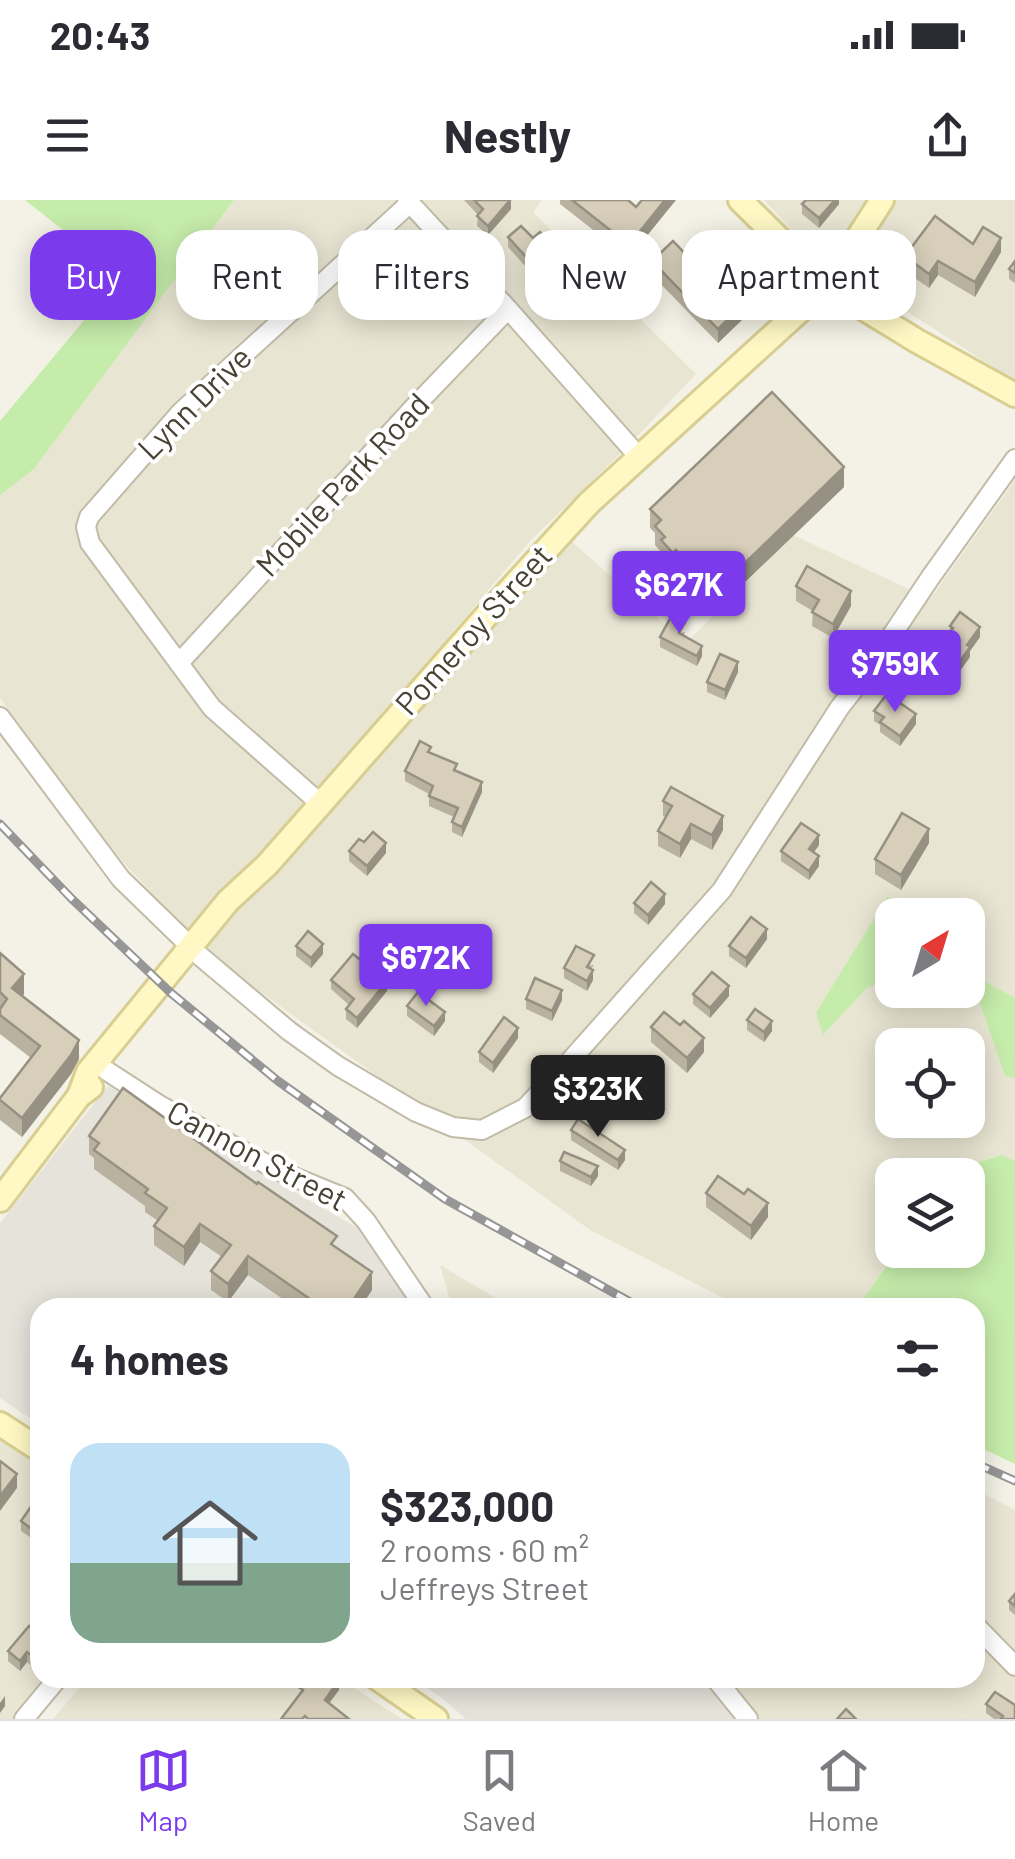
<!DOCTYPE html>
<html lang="en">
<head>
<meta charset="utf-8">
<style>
  body { margin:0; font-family:Barlow,sans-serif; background:#f7f7f7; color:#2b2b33; height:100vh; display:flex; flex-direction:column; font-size:38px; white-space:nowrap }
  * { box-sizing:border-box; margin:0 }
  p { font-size:32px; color:#7c7c81 }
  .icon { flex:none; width:55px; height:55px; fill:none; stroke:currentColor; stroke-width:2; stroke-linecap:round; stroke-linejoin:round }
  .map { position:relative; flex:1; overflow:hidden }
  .sheet { position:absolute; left:30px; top:1098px; width:955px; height:390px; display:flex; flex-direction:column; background:#fff; border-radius:30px; box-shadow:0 5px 25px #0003 }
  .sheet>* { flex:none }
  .top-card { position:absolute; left:30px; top:30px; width:955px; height:90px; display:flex; gap:20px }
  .needle { width:65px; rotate:38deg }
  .tools { position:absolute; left:875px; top:698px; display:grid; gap:20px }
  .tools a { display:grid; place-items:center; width:110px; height:110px; border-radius:20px; background:#fff; box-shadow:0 5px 25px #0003; font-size:50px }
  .price { position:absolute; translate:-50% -85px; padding:0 22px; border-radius:10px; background:#7c3aed; color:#fff; font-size:32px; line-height:65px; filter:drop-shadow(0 2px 5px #0008) }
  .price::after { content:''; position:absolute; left:50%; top:60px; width:30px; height:22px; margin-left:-15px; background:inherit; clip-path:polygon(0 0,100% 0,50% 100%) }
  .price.on { background:#222; color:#fff }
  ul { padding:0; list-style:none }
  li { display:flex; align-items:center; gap:30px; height:250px; padding:0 40px }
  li+li { border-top:2px solid #e1e1e2 }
  li span { display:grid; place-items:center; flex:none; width:280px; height:200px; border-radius:30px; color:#555 }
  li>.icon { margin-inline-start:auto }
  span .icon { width:120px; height:120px; fill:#fffc; stroke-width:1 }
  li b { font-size:42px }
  h2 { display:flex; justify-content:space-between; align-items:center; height:120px; padding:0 40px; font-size:42px }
  .chip { padding:0 35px; border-radius:30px; background:#fff; box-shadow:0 5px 25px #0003; font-size:35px; line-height:90px }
  .chip.on { background:#7c3aed; color:#fff }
  .status { display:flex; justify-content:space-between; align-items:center; height:70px; padding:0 50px; background:#fff; direction:ltr }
  .status svg { height:28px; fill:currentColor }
  header { display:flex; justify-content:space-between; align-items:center; height:130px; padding:0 40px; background:#fff; font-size:45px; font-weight:700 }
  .tab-bar { display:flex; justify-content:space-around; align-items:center; height:140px; border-top:2px solid #e1e1e2; background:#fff; font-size:28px; color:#7c7c81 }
  .tab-bar a { display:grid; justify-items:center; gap:5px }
  .tab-bar .on { color:#7c3aed }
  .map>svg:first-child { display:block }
</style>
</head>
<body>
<div class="status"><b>20:43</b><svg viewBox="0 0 49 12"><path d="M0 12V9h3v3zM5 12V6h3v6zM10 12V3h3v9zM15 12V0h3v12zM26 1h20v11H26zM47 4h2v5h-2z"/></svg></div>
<header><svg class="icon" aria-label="menu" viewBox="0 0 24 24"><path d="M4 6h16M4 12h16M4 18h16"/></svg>Nestly<svg class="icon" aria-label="share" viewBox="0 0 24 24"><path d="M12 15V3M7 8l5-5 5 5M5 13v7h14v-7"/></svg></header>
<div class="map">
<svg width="1015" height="1519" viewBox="0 0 1015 1519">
  <rect width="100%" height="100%" fill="#f4f2e6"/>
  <g fill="#e9e5d3" fill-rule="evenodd">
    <path d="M234 0H542L533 12 696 174 623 251 530 341 452 433 474 447 569 339 686 443 793 335 930 399 1015 280V798L968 772V715H916L909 703 887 697 816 814 824 834 868 787 889 778H892V790H960L978 798 1005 875 1015 878V961L1000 955 957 969 953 975H892V1050H898L863 1099 861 1107H741L590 1030 208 754 97 634 0 498V295L34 269ZM892 845H968V920H892Z"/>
    <path d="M764 0H1015V181L808 48Z"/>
    <path d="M440 1065 511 1107H452Z"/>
    <path d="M0 1233 40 1260V1478H50L17 1519H0Z"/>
    <path d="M975 1289 1015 1310V1519H759L721 1478H975Z"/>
    <path d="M88 1478H339L402 1519H53Z"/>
  </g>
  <g fill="#e6e3db">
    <path d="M108 886 356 1027 414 1107 40 1108V1225L0 1198V1023Z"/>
    <path d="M411 1478H709L741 1519H466L438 1495Z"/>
  </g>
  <g fill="#c6ecab">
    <path d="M25 0H234L34 269 0 295V221L121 76Z"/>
    <path d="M887 697 909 703 916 715H892V778L868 787 823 835 816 813Z"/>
    <path d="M968 772 1015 798V878L1005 876 978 798 960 790H968Z"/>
    <path d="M1001 955 1015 961V1264L975 1245V1108L861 1107 863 1099 898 1050H968V975H953L957 969Z"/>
  </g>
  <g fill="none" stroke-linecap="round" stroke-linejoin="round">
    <defs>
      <g id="street">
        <path d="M407 0 508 109 639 257"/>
        <path d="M179 463 415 206 508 109"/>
        <path d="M0 517 121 679 190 746"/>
        <path d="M322 605 212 508 90 343 86 327 89 317 181 212 410 3"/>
        <path d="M200 756 289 831 338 866 416 912 453 927 482 930 525 908 569 862 722 690 840 507 866 474 930 378 1015 259"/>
        <path d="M107 871 161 906 277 970 345 998 366 1021 425 1108"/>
        <path d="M975 1425 1015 1466"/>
        <path d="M715 1478 748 1519"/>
        <path d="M24 1519 58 1478"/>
      </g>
      <g id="secondary">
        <path d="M740 0 827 86 917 141 1015 195"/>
        <path d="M79 896 88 872 228 701 267 665 494 407 589 303 827 86 882 0"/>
        <path d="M0 1000 79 896 91 887"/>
        <path d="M0 1224 40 1250"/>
        <path d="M377 1478 436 1519"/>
      </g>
    </defs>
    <use href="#street" stroke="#c1bba7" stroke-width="22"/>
    <use href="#secondary" stroke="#d8ce91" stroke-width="28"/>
    <use href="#street" stroke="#fff" stroke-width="18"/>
    <use href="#secondary" stroke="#fff8c5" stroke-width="22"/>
    <defs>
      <g id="rail">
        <path d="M0 624 72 699 171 793 278 881 445 999 641 1108"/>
        <path d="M975 1263 1015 1281"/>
      </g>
    </defs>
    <use href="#rail" stroke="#969696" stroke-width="9"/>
    <use href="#rail" stroke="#fff" stroke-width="5" stroke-dasharray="15" stroke-linecap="butt"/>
  </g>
  <g fill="#b9b2a0">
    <path d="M464 0H511V9L488 35 477 26 478 15Z"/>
    <path d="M560 0H628L636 7 629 58 560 4Z"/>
    <path d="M839 0V4L819 28 802 14V4Z"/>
    <path d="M508 37 533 38 556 60 580 95 563 112 543 92V86L508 47Z"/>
    <path d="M973 44 1001 52 975 97 938 75 929 88 905 71V56Z"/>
    <path d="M652 61 700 69 743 70 726 86 744 118 718 143 652 75Z"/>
    <path d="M1015 61V83L1009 79V69Z"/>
    <path d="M844 287 717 409 690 381 688 382 676 369 673 372 661 360V352L655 345V333L650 328V309Z"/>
    <path d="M796 386 851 406 833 438 812 426 813 411 796 401Z"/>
    <path d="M950 426 980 437 970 451V457L959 472 939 458V448L950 433Z"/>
    <path d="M685 432 683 436 702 456 697 466 660 447V437Z"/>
    <path d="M738 472 725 500 707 492V482Z"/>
    <path d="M874 511 916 524 900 546 880 532V525L874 521Z"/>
    <path d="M431 553 457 571 482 592 462 637 452 632V622L454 617 429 606V594L405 581V571Z"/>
    <path d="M663 601 723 630 712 650 691 639 680 658 658 646V631L666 617 663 616Z"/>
    <path d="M364 642 386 653 367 676 349 661V651Z"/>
    <path d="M929 643 901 690 875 674V659Z"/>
    <path d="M819 645 814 652 819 666 809 680 781 661V651Z"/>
    <path d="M634 703 665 704 648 725 634 713Z"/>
    <path d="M767 739 746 768 729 756V746Z"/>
    <path d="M296 746 323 754 311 768 296 756Z"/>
    <path d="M0 753 24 794 22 796 79 859 71 874 22 937 0 920V898L31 858 0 834Z"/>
    <path d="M594 765 591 769 593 780 587 791 564 778V768Z"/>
    <path d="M331 780 387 791 357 828 346 819V809L349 805 331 789Z"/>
    <path d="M693 794 729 796 710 818 693 804Z"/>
    <path d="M526 799 562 800 552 821 526 809Z"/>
    <path d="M407 806 445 821 434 836 407 816Z"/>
    <path d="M747 820 772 831 764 842 747 830Z"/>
    <path d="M651 827 704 852 687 873 651 842Z"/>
    <path d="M518 838 493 873 479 862V852Z"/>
    <path d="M571 930 625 960 618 970 571 940Z"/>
    <path d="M89 936 337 1047 372 1090 360 1108H296L248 1075 228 1102 211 1090V1071L222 1057 200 1042 184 1066 154 1045V1026L158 1021 145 1012V1006L94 969V958L89 954Z"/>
    <path d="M560 961 598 976 591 986 560 971Z"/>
    <path d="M706 993 768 1017 751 1040 706 1007Z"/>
    <path d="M40 1295V1344L21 1331V1321Z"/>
    <path d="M1015 1394V1415L1009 1410V1401Z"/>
    <path d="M40 1435V1466L36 1470 27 1462 20 1471 8 1461V1451Z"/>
    <path d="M986 1504 1015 1519H994L986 1513Z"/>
  </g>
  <g fill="#969182">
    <path d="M511 0V9L488 35V26Z"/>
    <path d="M665 0H676L629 58V45Z"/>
    <path d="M835 0H839V4L819 28V18Z"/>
    <path d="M1001 38V52L975 97V82Z"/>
    <path d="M743 56V70L719 93V79Z"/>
    <path d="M938 61V75L929 88V74Z"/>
    <path d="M580 85V95L563 112V102Z"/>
    <path d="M744 104V118L718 143V129Z"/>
    <path d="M844 267V287L717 409V390Z"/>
    <path d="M676 350V369L673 372V353Z"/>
    <path d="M851 391V406L833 438V424Z"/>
    <path d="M980 427V437L970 451V457L959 472V463L967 445Z"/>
    <path d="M702 446V456L697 466V456Z"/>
    <path d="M738 462V472L725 500V490Z"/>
    <path d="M916 514V524L900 546V536Z"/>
    <path d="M482 582V592L462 637V627Z"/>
    <path d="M723 616V630L712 650V635Z"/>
    <path d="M691 624V639L680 658V644Z"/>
    <path d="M929 629V643L901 690V675Z"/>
    <path d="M819 635V645L809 659V649Z"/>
    <path d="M386 643V653L367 676V666Z"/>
    <path d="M819 656V666L809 680V671Z"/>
    <path d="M665 694V704L648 725V715Z"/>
    <path d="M767 729V739L746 768V758Z"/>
    <path d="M323 744V754L311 768V758Z"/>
    <path d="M593 770V780L587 791V781Z"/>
    <path d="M24 774V794L12 807V788Z"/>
    <path d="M387 781V791L357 828V818Z"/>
    <path d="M729 786V796L710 818V808Z"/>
    <path d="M562 790V800L552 821V811Z"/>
    <path d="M445 812V821L434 836V826Z"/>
    <path d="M772 821V831L764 842V832Z"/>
    <path d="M518 828V838L493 873V863Z"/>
    <path d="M704 838V852L687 873V858Z"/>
    <path d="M79 840V859L71 874 22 937V918Z"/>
    <path d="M625 950V960L618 970V960Z"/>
    <path d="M598 966V976L591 986V977Z"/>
    <path d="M768 1003V1017L751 1040V1026Z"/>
    <path d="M200 1024V1042L184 1066V1047Z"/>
    <path d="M248 1056V1075L228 1102V1084Z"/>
    <path d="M372 1072V1090L360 1108H348Z"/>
    <path d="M17 1274V1288L0 1311V1296Z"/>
    <path d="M27 1452V1462L20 1471V1461Z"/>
    <path d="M339 1480V1490L325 1509V1500Z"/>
    <path d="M5 1496V1506L0 1513V1503Z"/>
  </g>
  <g fill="#d7cfba" stroke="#969182" stroke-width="2.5">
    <path d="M474 0H510L488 26 477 16 483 9Z"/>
    <path d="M572 0H628L636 7 642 0H665L629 45Z"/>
    <path d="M806 0H835L819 18 802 4Z"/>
    <path d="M935 16 973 44 983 27 1001 38 975 82 938 61 929 74 905 56Z"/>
    <path d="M521 26 533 38 540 32 556 50 550 55 580 85 563 102 543 82 546 79 508 37Z"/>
    <path d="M673 41 700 69 729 41 743 56 719 79 744 104 718 129 652 61Z"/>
    <path d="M1015 61V73L1009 69Z"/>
    <path d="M772 192 844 267 717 390 690 362 688 363 676 350 673 353 661 340 665 337 655 326 661 320 650 309Z"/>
    <path d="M807 366 851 391 833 424 812 412 819 400 796 386Z"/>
    <path d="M960 412 980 427 967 445 970 447 959 463 939 448 953 428 950 426Z"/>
    <path d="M672 415 685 422 679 433 702 446 697 456 660 437Z"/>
    <path d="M720 454 738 462 725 490 707 482Z"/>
    <path d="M887 494 916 514 900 536 880 522 884 517 874 511Z"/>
    <path d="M420 541 431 547 428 552 457 564 454 570 482 582 462 627 452 622 458 608 429 596 433 586 405 571Z"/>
    <path d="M671 587 723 616 712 635 691 624 680 644 658 631 672 606 663 601Z"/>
    <path d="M902 613 929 629 901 675 875 659Z"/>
    <path d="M801 623 819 635 809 649 819 656 809 671 781 651Z"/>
    <path d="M373 632 386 643 367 666 349 651 359 639 364 642Z"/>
    <path d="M651 682 665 694 648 715 634 703Z"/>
    <path d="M751 717 767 729 746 758 729 746Z"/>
    <path d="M308 731 323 744 311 758 296 746Z"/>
    <path d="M576 746 594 755 587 767 593 770 587 781 564 768Z"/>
    <path d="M0 753 24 774 12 788 79 840 71 855 22 918 0 900V898L40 846 0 815V809L7 799 0 792Z"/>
    <path d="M353 754 387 781 357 818 346 809 354 799 331 780Z"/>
    <path d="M712 772 729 786 710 808 693 794Z"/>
    <path d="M535 778 562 790 552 811 526 799Z"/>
    <path d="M418 792 445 812 434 826 407 806Z"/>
    <path d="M755 809 772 821 764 832 747 820Z"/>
    <path d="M664 812 680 825 684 821 704 838 687 858 651 827Z"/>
    <path d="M504 817 518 828 493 863 479 852Z"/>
    <path d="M123 888 257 984 258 982 337 1036 331 1044 372 1072 348 1108H323L248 1056 228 1084 211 1071 231 1045 200 1024 184 1047 154 1026 167 1008 145 993 148 989 94 950 99 943 89 936Z"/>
    <path d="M578 919 625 950 618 960 571 930Z"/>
    <path d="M564 952 598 966 591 977 560 961Z"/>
    <path d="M718 976 744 994 748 989 768 1003 751 1026 706 993Z"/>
    <path d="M231 1101 239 1108H226Z"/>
    <path d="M0 1261 17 1274 0 1296Z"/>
    <path d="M39 1295H40V1335L21 1321Z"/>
    <path d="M1015 1394V1406L1009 1401Z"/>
    <path d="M29 1426 40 1435V1456L36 1460 27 1452 20 1461 8 1451Z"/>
    <path d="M303 1478H336L339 1480 325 1500 349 1519H308L305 1516 302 1519H281L303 1490 297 1486Z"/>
    <path d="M995 1492 1015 1505V1519H1001L1003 1516 986 1504Z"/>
    <path d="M846 1509 856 1519H837Z"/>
  </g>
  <g text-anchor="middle" stroke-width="8" stroke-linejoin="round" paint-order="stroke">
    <g font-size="32" fill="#484234" stroke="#fff">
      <text transform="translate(195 203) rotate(-45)" y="11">Lynn Drive</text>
      <text transform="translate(343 285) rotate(-47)" y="11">Mobile Park Road</text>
      <text transform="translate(474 430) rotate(-48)" y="11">Pomeroy Street</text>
      <text transform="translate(257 956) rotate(28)" y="11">Cannon Street</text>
    </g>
  </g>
</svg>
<div class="tools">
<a><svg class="needle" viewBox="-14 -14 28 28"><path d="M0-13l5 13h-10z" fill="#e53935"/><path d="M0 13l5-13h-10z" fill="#7c7c81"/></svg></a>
<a><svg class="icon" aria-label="locate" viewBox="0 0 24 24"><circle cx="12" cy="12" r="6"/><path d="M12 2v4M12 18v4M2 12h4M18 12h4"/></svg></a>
<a><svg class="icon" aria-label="layers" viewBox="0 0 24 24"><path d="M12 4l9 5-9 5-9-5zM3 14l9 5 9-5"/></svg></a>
</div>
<b class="price" style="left:679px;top:436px">$627K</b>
<b class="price" style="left:895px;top:515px">$759K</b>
<b class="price" style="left:426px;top:809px">$672K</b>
<b class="price on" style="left:598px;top:940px">$323K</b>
<div class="top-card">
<a class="chip on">Buy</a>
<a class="chip">Rent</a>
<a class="chip">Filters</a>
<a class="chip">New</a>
<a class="chip">Apartment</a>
</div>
<section class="sheet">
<h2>4 homes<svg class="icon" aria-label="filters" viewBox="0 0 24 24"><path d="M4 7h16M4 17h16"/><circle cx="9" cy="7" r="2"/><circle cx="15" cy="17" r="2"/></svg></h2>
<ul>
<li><span style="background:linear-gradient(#bfe0f5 60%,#7fa58c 0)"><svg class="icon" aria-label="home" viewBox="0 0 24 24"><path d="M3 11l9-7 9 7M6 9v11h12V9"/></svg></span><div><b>$323,000</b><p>2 rooms · 60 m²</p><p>Jeffreys Street</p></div></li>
</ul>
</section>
</div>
<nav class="tab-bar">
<a class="on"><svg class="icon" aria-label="map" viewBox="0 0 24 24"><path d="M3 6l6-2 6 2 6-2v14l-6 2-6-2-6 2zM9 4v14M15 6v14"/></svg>Map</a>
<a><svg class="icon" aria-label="saved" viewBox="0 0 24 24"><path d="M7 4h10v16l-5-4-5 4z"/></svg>Saved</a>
<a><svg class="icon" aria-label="home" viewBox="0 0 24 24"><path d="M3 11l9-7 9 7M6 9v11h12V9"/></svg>Home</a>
</nav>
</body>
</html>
